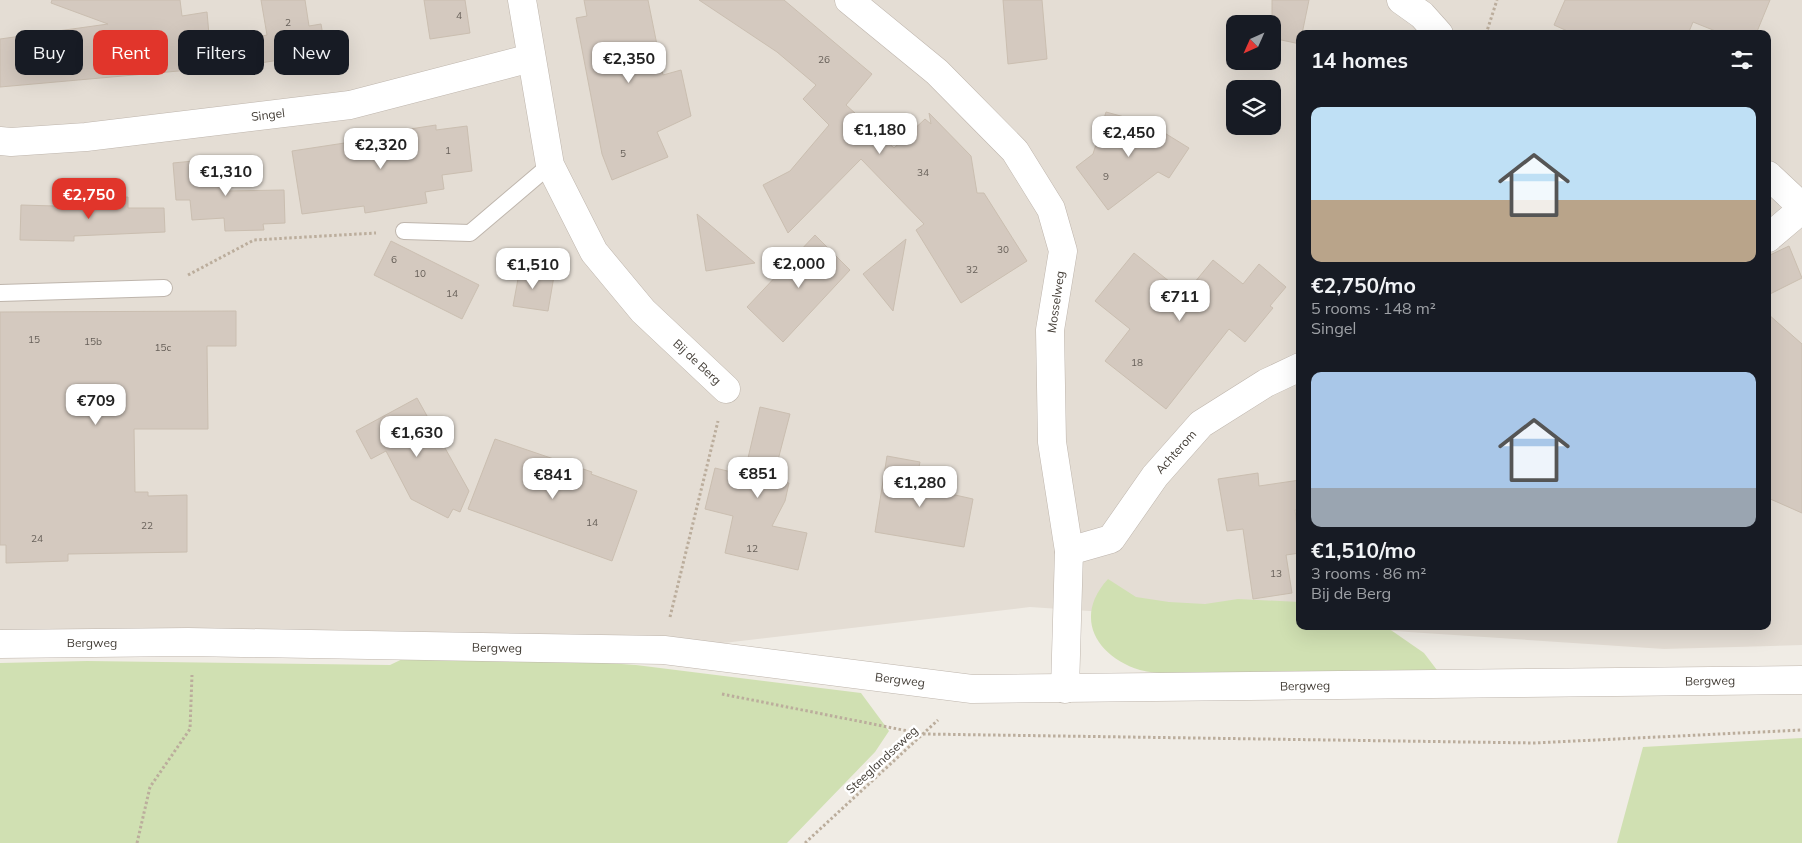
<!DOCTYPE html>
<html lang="en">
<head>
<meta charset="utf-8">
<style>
  body { margin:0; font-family:Mulish,sans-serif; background:#242831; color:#f1f3f6; height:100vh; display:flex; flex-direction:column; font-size:19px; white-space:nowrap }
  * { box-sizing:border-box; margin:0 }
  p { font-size:16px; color:#9ea1a6 }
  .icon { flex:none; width:28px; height:28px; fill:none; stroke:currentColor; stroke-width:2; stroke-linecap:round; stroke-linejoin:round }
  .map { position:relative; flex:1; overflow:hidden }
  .panel { position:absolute; left:1296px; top:30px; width:475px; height:600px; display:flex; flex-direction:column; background:#171b24; border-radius:10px; box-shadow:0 5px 20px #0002 }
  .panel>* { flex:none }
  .banner { position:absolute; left:15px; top:30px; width:475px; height:45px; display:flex; gap:10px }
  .needle { width:32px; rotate:225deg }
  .buttons { position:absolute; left:1226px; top:15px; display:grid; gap:10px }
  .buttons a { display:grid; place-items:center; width:55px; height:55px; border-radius:10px; background:#171b24; box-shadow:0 5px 20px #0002; font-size:25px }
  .price { position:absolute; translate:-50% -42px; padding:0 11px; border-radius:10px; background:#fff; color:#222; font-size:16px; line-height:32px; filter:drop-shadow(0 1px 2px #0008) }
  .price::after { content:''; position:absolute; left:50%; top:30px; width:15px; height:11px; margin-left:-8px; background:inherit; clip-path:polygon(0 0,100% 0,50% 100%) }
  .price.on { background:#e1352b; color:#fff }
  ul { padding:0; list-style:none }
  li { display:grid; align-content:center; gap:10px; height:265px; padding:0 15px }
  li span { display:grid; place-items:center; height:155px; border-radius:10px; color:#555 }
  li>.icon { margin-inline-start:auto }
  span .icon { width:90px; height:90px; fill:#fffc; stroke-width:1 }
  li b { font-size:21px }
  h2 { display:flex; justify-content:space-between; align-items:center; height:60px; padding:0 15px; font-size:21px }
  .pill { padding:0 18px; border-radius:10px; background:#171b24; box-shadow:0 5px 20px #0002; font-size:18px; line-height:45px }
  .pill.on { background:#e1352b; color:#fff }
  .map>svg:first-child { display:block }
</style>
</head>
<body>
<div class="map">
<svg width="1802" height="843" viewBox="0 0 1802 843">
  <rect width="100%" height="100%" fill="#f0ece5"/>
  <path fill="#e4ddd4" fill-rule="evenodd" d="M0 0H1802V645L1664 649 1318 626H1768V34H1300V625L1030 607 553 663 413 654H0ZM1235 24H1272V61H1235ZM1235 89H1272V126H1235Z"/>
  <g fill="#d0e0b2">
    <path d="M1108 579 1136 597 1169 602 1205 604 1238 599 1300 602V626H1385L1424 653 1440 674 1183 673C1169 673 1153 674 1140 670 1096 656 1073 617 1108 579Z"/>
    <path d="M413 654 535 658 636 665 861 693 889 731 875 752 787 843H0V663L87 661 390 665Z"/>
    <path d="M1802 738V843H1617L1643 747Z"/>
  </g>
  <g fill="#d4c9bf" stroke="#cabeb0">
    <path d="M52 0H180L182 16 207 12 212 68 0 87V39L108 24 51 3Z"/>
    <path d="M261 0H305L309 26 321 24 326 53 240 66 235 42 267 35Z"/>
    <path d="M424 0H465L470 33 430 39Z"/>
    <path d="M584 0H648L663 75 681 70 691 116 657 132 668 157 612 180 602 154 576 18 587 16Z"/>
    <path d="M699 0H784L872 74 846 105 894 148 925 119 931 124 929 113 971 156 977 193H984L1027 261 961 303 916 230 924 224 861 159 788 233 763 185 790 171 829 125 803 99 816 85 777 52Z"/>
    <path d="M1003 0H1042L1047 59 1008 64Z"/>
    <path d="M1272 0H1309L1302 34H1300V44L1272 38Z"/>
    <path d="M1565 0H1770L1756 34H1723L1693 22 1688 34H1574L1554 25Z"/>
    <path d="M1106 112 1150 124 1189 148 1169 178 1158 172 1108 210 1076 167 1093 154Z"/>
    <path d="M436 125V130L467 126 472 171 442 175 444 189 425 192 427 203 365 213 364 206 302 214 292 151 397 135V131Z"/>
    <path d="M224 158 227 191 284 190 285 223 263 224 264 230 225 231 224 218 192 220 190 200H176L173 163Z"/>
    <path d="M128 197V208H164L165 232 74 236V241L20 240 21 205 88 207 87 199Z"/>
    <path d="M697 214 755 263 706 271Z"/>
    <path d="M815 235 850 270 783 342 747 307Z"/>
    <path d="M906 239 893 311 863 274Z"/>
    <path d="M391 241 479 285 462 319 374 275Z"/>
    <path d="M1789 246 1802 278 1768 295V256Z"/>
    <path d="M1134 253 1185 294 1213 260 1243 284 1259 264 1286 287 1270 306 1273 308 1245 342 1229 329 1166 409 1105 361 1130 329 1095 301Z"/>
    <path d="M520 268 554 276 548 311 513 306Z"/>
    <path d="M236 311V346H207L208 429H134L135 492H148V496L187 495V552L68 554V561L6 563V545H0V312Z"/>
    <path d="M1768 314 1802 344V513L1768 498Z"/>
    <path d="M417 398 469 491 460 512 453 509 448 518 411 499 386 451 371 459 356 431Z"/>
    <path d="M760 407 790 414 773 479 789 483 785 501 772 526 807 533 798 570 725 553 733 516 705 509 715 468 744 475Z"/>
    <path d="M495 439 592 472 591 474 637 491 612 561 468 509Z"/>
    <path d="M887 456 920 462 915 486 973 499 964 547 875 532Z"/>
    <path d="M1258 473 1259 486 1300 480V510H1295L1300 553 1286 555 1292 593 1253 599 1243 529 1227 531 1218 479Z"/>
  </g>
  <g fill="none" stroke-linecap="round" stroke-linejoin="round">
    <defs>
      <g id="service">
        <path d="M404 231 470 233 550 165"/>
        <path d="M0 293 164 288"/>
      </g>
      <g id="minor">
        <path d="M522 0 550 165 594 252 643 311 726 389"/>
        <path d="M849 0 937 72 1015 151 1051 209 1063 251 1050 330 1052 442 1069 551 1065 689"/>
        <path d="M1401 0 1422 15 1439 34"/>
        <path d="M0 141 11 142 86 137 350 105 531 58"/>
        <path d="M1768 175 1802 207"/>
        <path d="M1768 238 1802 209"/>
        <path d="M1069 551 1111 539 1155 476 1201 424 1266 383 1300 367"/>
      </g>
      <path id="tertiary" d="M0 644 188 642 664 650 972 689 1802 680"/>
    </defs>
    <use href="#service" stroke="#beb5ac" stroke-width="18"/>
    <use href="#minor" stroke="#beb5ac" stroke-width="29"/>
    <use href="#tertiary" stroke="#beb5ac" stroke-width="29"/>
    <g stroke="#bbad9c" stroke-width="3" stroke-dasharray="2.5 2.5" stroke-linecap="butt">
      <path d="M1486 34 1497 0"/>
      <path d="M188 275 254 240 376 233"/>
      <path d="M670 617 718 421"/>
      <path d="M722 694 923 734 1534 743 1802 730"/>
      <path d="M137 843 150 787 190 729 192 675"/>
      <path d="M805 843 938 720"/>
    </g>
    <use href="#service" stroke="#fff" stroke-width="16"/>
    <use href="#minor" stroke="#fff" stroke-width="28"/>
    <use href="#tertiary" stroke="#fff" stroke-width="28"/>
  </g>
  <g text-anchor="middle" stroke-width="5" stroke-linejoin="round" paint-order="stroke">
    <g font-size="10" fill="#665f58">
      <text x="459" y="19">4</text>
      <text x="288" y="26">2</text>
      <text x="824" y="63">26</text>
      <text x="448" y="154">1</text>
      <text x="623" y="157">5</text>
      <text x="923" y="176">34</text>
      <text x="1106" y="180">9</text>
      <text x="1003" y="253">30</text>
      <text x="394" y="263">6</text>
      <text x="972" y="273">32</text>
      <text x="420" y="277">10</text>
      <text x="452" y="297">14</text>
      <text x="34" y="343">15</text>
      <text x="93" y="345">15b</text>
      <text x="163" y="351">15c</text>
      <text x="1137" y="366">18</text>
      <text x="592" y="526">14</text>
      <text x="147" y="529">22</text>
      <text x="37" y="542">24</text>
      <text x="752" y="552">12</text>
      <text x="1276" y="577">13</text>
    </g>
    <g font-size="12" fill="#423c35" stroke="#fff">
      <text transform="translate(268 115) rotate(-7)" y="4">Singel</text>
      <text transform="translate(1056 302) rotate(-82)" y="4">Mosselweg</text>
      <text transform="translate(697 362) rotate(43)" y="4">Bij de Berg</text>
      <text transform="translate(1176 452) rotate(-48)" y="4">Achterom</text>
      <text x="92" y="647">Bergweg</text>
      <text transform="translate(497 648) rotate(1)" y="4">Bergweg</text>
      <text transform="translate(900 680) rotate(7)" y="4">Bergweg</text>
      <text transform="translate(1710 681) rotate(-1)" y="4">Bergweg</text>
      <text transform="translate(1305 686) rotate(-1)" y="4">Bergweg</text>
      <text transform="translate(882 760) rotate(-43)" y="4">Steeglandseweg</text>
    </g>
  </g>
</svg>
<div class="buttons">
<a><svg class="needle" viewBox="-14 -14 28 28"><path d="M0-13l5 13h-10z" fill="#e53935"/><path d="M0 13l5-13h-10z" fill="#9ea1a6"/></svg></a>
<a><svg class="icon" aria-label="layers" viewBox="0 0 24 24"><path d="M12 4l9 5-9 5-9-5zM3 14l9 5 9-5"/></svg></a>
</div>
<b class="price" style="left:629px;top:84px">€2,350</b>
<b class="price" style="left:880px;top:155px">€1,180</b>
<b class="price" style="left:1129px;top:158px">€2,450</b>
<b class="price" style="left:381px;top:170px">€2,320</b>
<b class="price" style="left:226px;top:197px">€1,310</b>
<b class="price on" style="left:89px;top:220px">€2,750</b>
<b class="price" style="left:799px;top:289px">€2,000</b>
<b class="price" style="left:533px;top:290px">€1,510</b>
<b class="price" style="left:1180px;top:322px">€711</b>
<b class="price" style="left:96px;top:426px">€709</b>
<b class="price" style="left:417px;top:458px">€1,630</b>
<b class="price" style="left:758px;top:499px">€851</b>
<b class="price" style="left:553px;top:500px">€841</b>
<b class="price" style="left:920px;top:508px">€1,280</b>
<div class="banner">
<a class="pill">Buy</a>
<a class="pill on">Rent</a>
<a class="pill">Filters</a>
<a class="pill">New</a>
</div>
<section class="panel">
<h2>14 homes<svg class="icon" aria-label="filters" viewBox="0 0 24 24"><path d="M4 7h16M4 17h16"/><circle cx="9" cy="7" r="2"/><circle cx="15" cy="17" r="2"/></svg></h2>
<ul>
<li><span style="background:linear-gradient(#bfe0f5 60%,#b9a48a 0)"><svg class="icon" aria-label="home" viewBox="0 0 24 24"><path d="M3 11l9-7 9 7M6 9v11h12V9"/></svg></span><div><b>€2,750/mo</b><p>5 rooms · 148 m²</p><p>Singel</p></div></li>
<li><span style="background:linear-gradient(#a9c7e8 75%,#9aa5b1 0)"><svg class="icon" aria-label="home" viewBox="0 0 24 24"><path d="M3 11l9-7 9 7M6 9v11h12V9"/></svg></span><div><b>€1,510/mo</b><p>3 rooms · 86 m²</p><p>Bij de Berg</p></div></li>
</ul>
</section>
</div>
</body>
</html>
